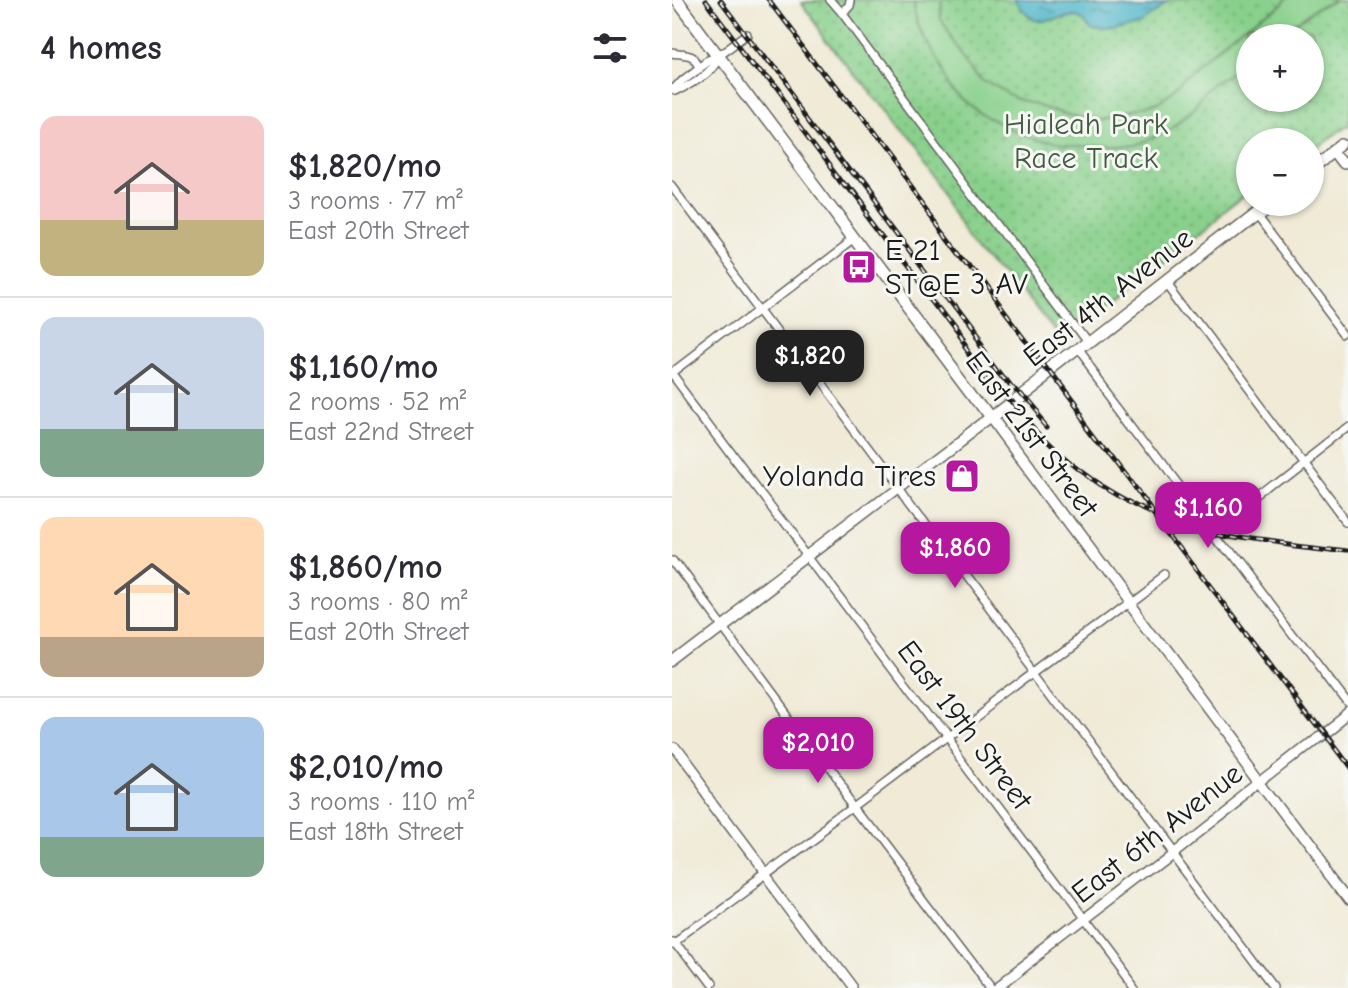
<!DOCTYPE html>
<html lang="en">
<head>
<meta charset="utf-8">
<style>
  body { margin:0; font-family:"Comic Neue",sans-serif; background:#f7f7f7; color:#2b2b33; height:100vh; display:flex; flex-direction:column; font-size:30px; white-space:nowrap }
  * { box-sizing:border-box; margin:0 }
  p { font-size:26px; color:#7c7c81 }
  .icon { flex:none; width:44px; height:44px; fill:none; stroke:currentColor; stroke-width:2; stroke-linecap:round; stroke-linejoin:round }
  .map { position:relative; flex:1; overflow:hidden }
  .details { display:flex; flex-direction:column; background:#fff; width:672px }
  .details>* { flex:none }
  .tools { position:absolute; left:564px; top:24px; display:grid; gap:16px }
  .tools a { display:grid; place-items:center; width:88px; height:88px; border-radius:50%; background:#fff; box-shadow:0 2px 6px #0004; font-size:40px }
  .price { position:absolute; translate:-50% -68px; padding:0 18px; border-radius:16px; background:#b5179e; color:#fff; font-size:26px; line-height:52px; filter:drop-shadow(0 2px 4px #0008) }
  .price::after { content:''; position:absolute; left:50%; top:48px; width:24px; height:18px; margin-left:-12px; background:inherit; clip-path:polygon(0 0,100% 0,50% 100%) }
  .price.current { background:#222; color:#fff }
  ul { padding:0; list-style:none }
  li { display:flex; align-items:center; gap:24px; height:200px; padding:0 40px }
  li+li { border-top:2px solid #e1e1e2 }
  li span { display:grid; place-items:center; flex:none; width:224px; height:160px; border-radius:16px; color:#555 }
  li>.icon { margin-inline-start:auto }
  span .icon { width:96px; height:96px; fill:#fffc; stroke-width:1 }
  li b { font-size:34px }
  h2 { display:flex; justify-content:space-between; align-items:center; height:96px; padding:0 40px; font-size:34px }
  main { display:flex; flex:1; min-height:0 }
  .map>svg:first-child { display:block }
</style>
</head>
<body>
<main>
<section class="details">
<h2>4 homes<svg class="icon" aria-label="filters" viewBox="0 0 24 24"><path d="M4 7h16M4 17h16"/><circle cx="9" cy="7" r="2"/><circle cx="15" cy="17" r="2"/></svg></h2>
<ul>
<li><span style="background:linear-gradient(#f6c9c9 65%,#c2b280 0)"><svg class="icon" aria-label="home" viewBox="0 0 24 24"><path d="M3 11l9-7 9 7M6 9v11h12V9"/></svg></span><div><b>$1,820/mo</b><p>3 rooms · 77 m²</p><p>East 20th Street</p></div></li>
<li><span style="background:linear-gradient(#c9d6e8 70%,#7fa58c 0)"><svg class="icon" aria-label="home" viewBox="0 0 24 24"><path d="M3 11l9-7 9 7M6 9v11h12V9"/></svg></span><div><b>$1,160/mo</b><p>2 rooms · 52 m²</p><p>East 22nd Street</p></div></li>
<li><span style="background:linear-gradient(#ffd9b3 75%,#b9a48a 0)"><svg class="icon" aria-label="home" viewBox="0 0 24 24"><path d="M3 11l9-7 9 7M6 9v11h12V9"/></svg></span><div><b>$1,860/mo</b><p>3 rooms · 80 m²</p><p>East 20th Street</p></div></li>
<li><span style="background:linear-gradient(#a9c7e8 75%,#7fa58c 0)"><svg class="icon" aria-label="home" viewBox="0 0 24 24"><path d="M3 11l9-7 9 7M6 9v11h12V9"/></svg></span><div><b>$2,010/mo</b><p>3 rooms · 110 m²</p><p>East 18th Street</p></div></li>
</ul>
</section>
<div class="map">
<svg width="676" height="988" viewBox="0 0 676 988">
  <defs>
    <pattern id="grass-dots" width="8" height="8" patternUnits="userSpaceOnUse" patternTransform="scale(2)"><rect width="8" height="8" fill="#89d08c"/><path d="M2 2h.1M6 6h.1" fill="none" stroke="#76b278" stroke-width="1.8" stroke-linecap="round"/></pattern>
    <pattern id="water-ripples" width="26" height="14" patternUnits="userSpaceOnUse" patternTransform="scale(2)"><rect width="26" height="14" fill="#4bb5c8"/><path d="M2 4q2-2 4 0t4 0M15 11q2-2 4 0t4 0" fill="none" stroke="#3e92a2"/></pattern>
  </defs>
  <rect width="100%" height="100%" fill="#f6f6f2"/>
  <filter id="ink" filterUnits="userSpaceOnUse"><feTurbulence type="fractalNoise" baseFrequency=".0125" numOctaves="2"/><feDisplacementMap in="SourceGraphic" scale="16" xChannelSelector="R" yChannelSelector="G"/><feConvolveMatrix kernelMatrix="1 2 1 2 8 2 1 2 1" color-interpolation-filters="sRGB"/></filter>
  <filter id="wash" filterUnits="userSpaceOnUse"><feTurbulence type="fractalNoise" baseFrequency=".006" numOctaves="4" result="noise"/><feDisplacementMap in="SourceGraphic" scale="32" xChannelSelector="R" yChannelSelector="G"/><feGaussianBlur stdDeviation="1.8" result="paint"/><feColorMatrix in="noise" values="0 0 0 0 0 0 0 0 0 0 0 0 0 0 0 0 0 1.4 0 .05"/><feComposite in="paint" operator="in"/></filter>
  <g filter="url(#wash)">
    <rect width="100%" height="100%" fill="#f0ead6"/>
    <path fill="url(#grass-dots)" stroke="#527654" stroke-width="2" fill-rule="evenodd" d="M129 0H676V120L638 149V142H578V194L386 340ZM578 38H638V98H578Z"/>
    <path fill="#89d08c" stroke="#527654" stroke-width="2" d="M241 0H266L269 20 291 55 318 83 352 104 378 113 411 119 446 117 480 107 507 93 625 0H668L619 38H578V70C547 94 515 125 477 138 457 145 432 146 411 145 401 145 390 146 381 144 307 129 256 73 241 0Z"/>
    <path fill="url(#water-ripples)" stroke="#346872" stroke-width="2" d="M344 0H495L472 16 434 26 418 24C415 20 414 16 410 13 389 0 366 45 344 0Z"/>
  </g>
  <g filter="url(#ink)">
    <g fill="none" stroke-linecap="round" stroke-linejoin="round">
      <defs>
        <g id="minor">
          <path d="M158 0 170 14 416 344"/>
          <path d="M170 14 178 5 179 0"/>
          <path d="M0 53C12 55 23 53 27 66"/>
          <path d="M0 90 11 78 35 60 47 55 76 34"/>
          <path d="M3 91C20 82 37 73 47 55"/>
          <path d="M0 187 602 988"/>
          <path d="M583 213 676 336"/>
          <path d="M496 281 676 522"/>
          <path d="M406 352 676 709"/>
          <path d="M0 374 462 988"/>
          <path d="M0 377 183 237"/>
          <path d="M542 533 676 428"/>
          <path d="M0 560 183 808 320 988"/>
          <path d="M0 939 37 988"/>
          <path d="M0 942 183 808 492 575"/>
        </g>
        <g id="tertiary">
          <path d="M0 749 179 988"/>
          <path d="M322 988 500 852 676 714"/>
        </g>
        <path id="secondary" d="M0 661 319 418 676 897"/>
        <g id="primary">
          <path d="M5 0 319 418 596 202"/>
          <path d="M666 147 676 160"/>
          <path d="M638 169 676 139"/>
        </g>
      </defs>
      <use href="#minor" stroke="#66645d" stroke-width="10"/>
      <use href="#tertiary" stroke="#66645d" stroke-width="12"/>
      <use href="#secondary" stroke="#66645d" stroke-width="13"/>
      <use href="#primary" stroke="#66645d" stroke-width="14"/>
      <use href="#minor" stroke="#fff" stroke-width="7"/>
      <use href="#tertiary" stroke="#fff" stroke-width="9"/>
      <use href="#secondary" stroke="#fff" stroke-width="10"/>
      <use href="#primary" stroke="#fff" stroke-width="11"/>
      <defs>
        <g id="rail">
          <path d="M34 0 330 393C378 453 431 498 506 522 560 540 620 544 676 551"/>
          <path d="M49 0 339 385 374 426"/>
          <path d="M97 0 676 768"/>
        </g>
      </defs>
      <use href="#rail" stroke="#1c1c1c" stroke-width="5"/>
      <use href="#rail" stroke="#f6f6f2" stroke-width="2" stroke-dasharray="6" stroke-linecap="butt"/>
    </g>
  </g>
  <defs>
    <symbol id="bus-square" viewBox="-11 -11 22 22"><rect x="-9" y="-9" width="18" height="18" rx="4" fill="#b5179e" stroke="#f6f6f2"/><path d="M-5-6H5V4H4V6H2V4H-2V6H-4V4H-5ZM-3.5-4V0h7V-4ZM-3.5 1.2v1.5H-2V1.2ZM2 1.2v1.5H3.5V1.2Z" fill="#fff"/></symbol>
    <symbol id="shop-square" viewBox="-11 -11 22 22"><rect x="-9" y="-9" width="18" height="18" rx="4" fill="#b5179e" stroke="#f6f6f2"/><path d="M-5-2.5h2.3a2.7 3.5 0 0 1 5.4 0H5L5.5 6h-11ZM-1.5-2.5h3a1.5 2.3 0 0 0-3 0Z" fill="#fff"/></symbol>
  </defs>
  <g fill-rule="evenodd">
    <use href="#bus-square" x="167" y="247" width="40" height="40"/>
    <use href="#shop-square" x="270" y="456" width="40" height="40"/>
  </g>
  <g text-anchor="middle" stroke-width="6" stroke-linejoin="round" paint-order="stroke">
    <g font-size="30" fill="#425b43" stroke="#f6f6f2">
      <text x="414" y="134">Hialeah Park<tspan x="414" dy="34">Race Track</tspan></text>
    </g>
    <g font-size="30" fill="#1c1c1c" stroke="#f6f6f2" text-anchor="start">
      <text x="213" y="260">E 21<tspan x="213" dy="34">ST@E 3 AV</tspan></text>
      <text x="264" y="486" text-anchor="end">Yolanda Tires</text>
    </g>
    <g font-size="30" fill="#1c1c1c" stroke="#f6f6f2">
      <text transform="translate(436 297) rotate(-38)" y="10">East 4th Avenue</text>
      <text transform="translate(360 434) rotate(53)" y="10">East 21st Street</text>
      <text transform="translate(293 725) rotate(53)" y="10">East 19th Street</text>
      <text transform="translate(485 833) rotate(-38)" y="10">East 6th Avenue</text>
    </g>
  </g>
</svg>
<div class="tools">
<a>+</a>
<a>−</a>
</div>
<b class="price current" style="left:138px;top:398px">$1,820</b>
<b class="price" style="left:536px;top:550px">$1,160</b>
<b class="price" style="left:283px;top:590px">$1,860</b>
<b class="price" style="left:146px;top:785px">$2,010</b>
</div>
</main>
</body>
</html>
